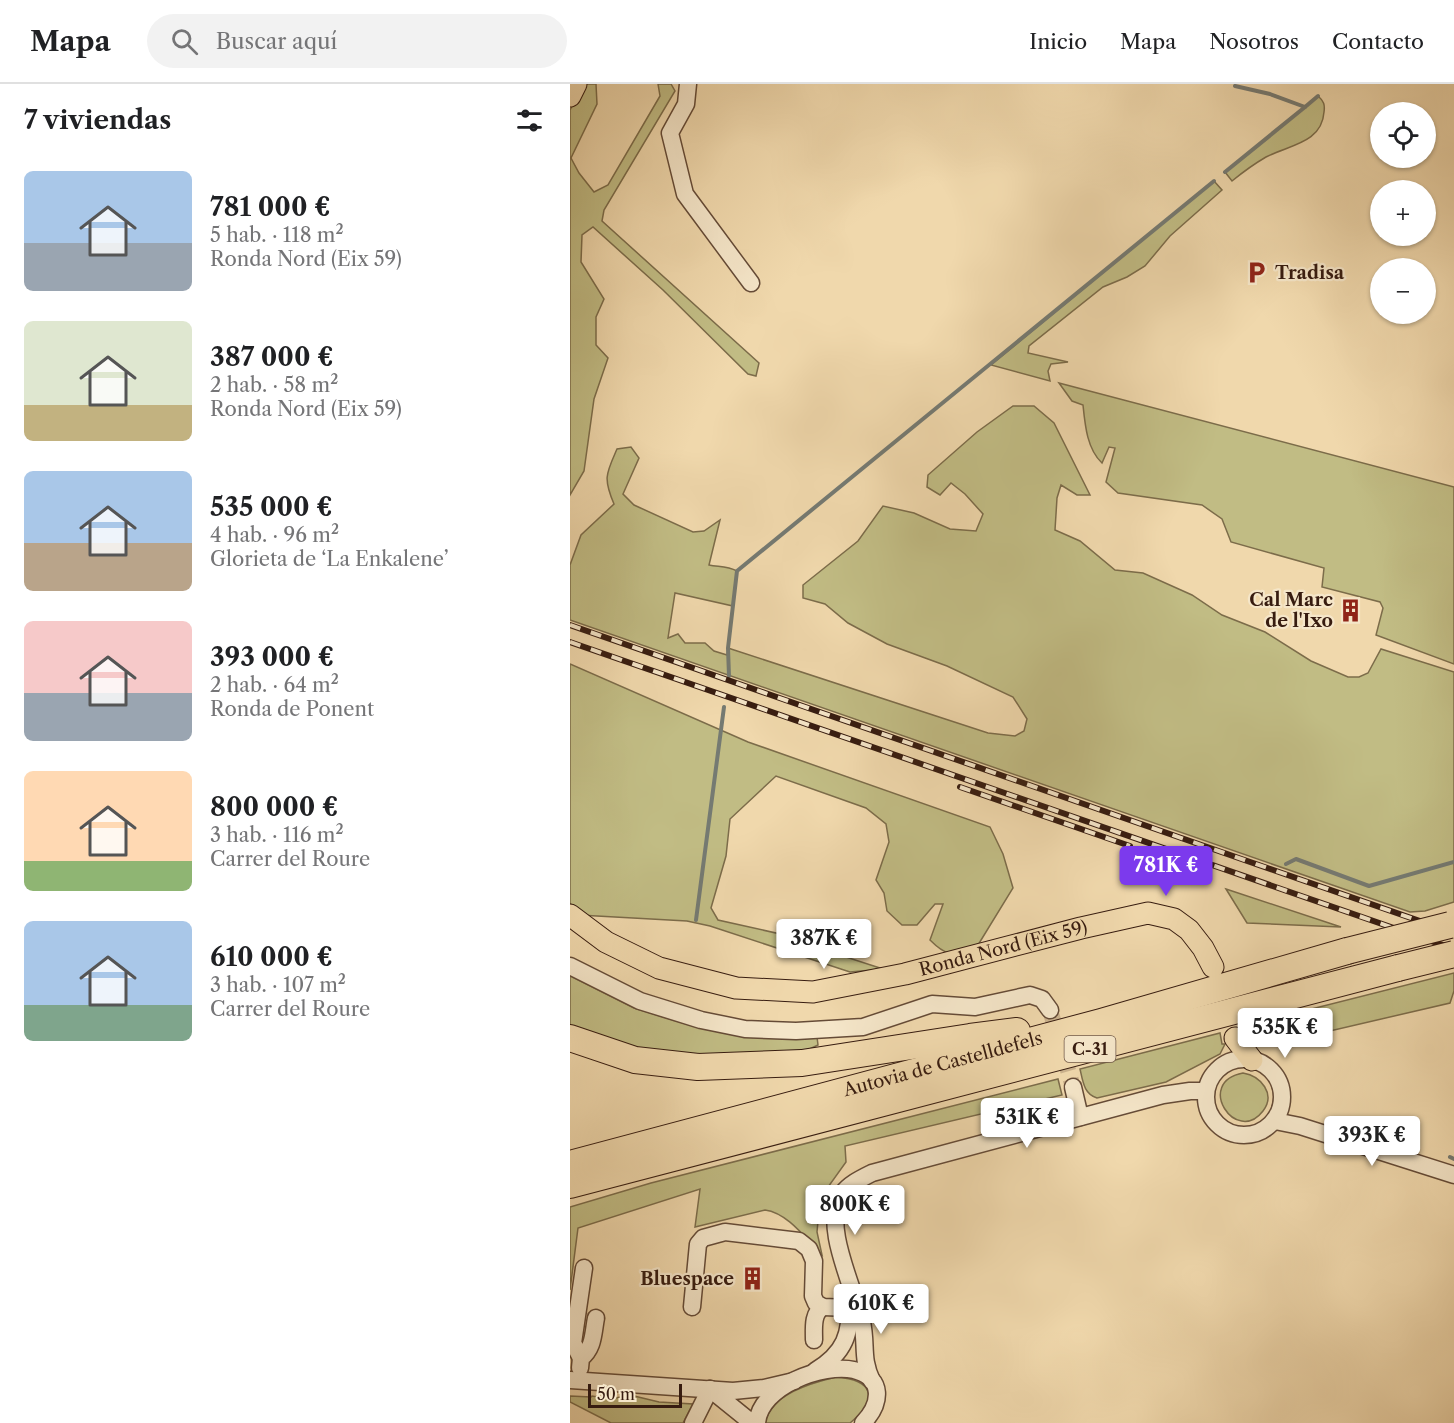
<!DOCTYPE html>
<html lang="es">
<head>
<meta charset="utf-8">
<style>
  body { margin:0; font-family:"Libre Caslon Text",serif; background:#f2f2f2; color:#202124; height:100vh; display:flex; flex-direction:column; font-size:22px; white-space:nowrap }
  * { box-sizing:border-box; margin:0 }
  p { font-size:20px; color:#757577 }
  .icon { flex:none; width:33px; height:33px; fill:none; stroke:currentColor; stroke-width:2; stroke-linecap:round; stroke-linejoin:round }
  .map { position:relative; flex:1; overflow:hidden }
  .drawer { display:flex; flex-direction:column; background:#fff; width:570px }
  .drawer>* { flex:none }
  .tools { position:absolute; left:800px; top:18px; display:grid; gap:12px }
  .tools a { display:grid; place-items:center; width:66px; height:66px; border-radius:50%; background:#fff; box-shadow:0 2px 4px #0004; font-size:30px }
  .scale { position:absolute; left:18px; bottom:15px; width:94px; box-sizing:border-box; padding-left:6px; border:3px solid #371c10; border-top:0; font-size:16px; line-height:21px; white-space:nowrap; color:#371c10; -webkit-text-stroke:4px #f5e6c9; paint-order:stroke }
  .price { position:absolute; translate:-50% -51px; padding:0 14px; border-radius:6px; background:#fff; color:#222; font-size:20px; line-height:39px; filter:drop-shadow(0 2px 3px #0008) }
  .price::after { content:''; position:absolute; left:50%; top:36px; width:18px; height:14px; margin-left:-9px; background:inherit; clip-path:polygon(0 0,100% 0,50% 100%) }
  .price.current { background:#7c3aed; color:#fff }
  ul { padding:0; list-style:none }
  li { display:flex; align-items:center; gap:18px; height:150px; padding:0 24px }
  li span { display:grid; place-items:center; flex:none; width:168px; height:120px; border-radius:9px; color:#555 }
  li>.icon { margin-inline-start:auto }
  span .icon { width:72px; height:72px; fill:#fffc; stroke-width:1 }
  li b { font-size:26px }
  h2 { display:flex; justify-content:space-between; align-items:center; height:72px; padding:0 24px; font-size:26px }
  header { display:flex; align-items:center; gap:36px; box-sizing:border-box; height:84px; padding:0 30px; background:#fff; border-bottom:2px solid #e0e0e0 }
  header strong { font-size:28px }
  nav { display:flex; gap:33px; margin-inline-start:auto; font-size:21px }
  .search { width:420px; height:54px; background:#f2f2f2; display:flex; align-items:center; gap:15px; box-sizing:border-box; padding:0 21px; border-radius:33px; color:#757577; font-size:22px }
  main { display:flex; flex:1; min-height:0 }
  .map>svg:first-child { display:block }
</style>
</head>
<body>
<header>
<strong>Mapa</strong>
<div class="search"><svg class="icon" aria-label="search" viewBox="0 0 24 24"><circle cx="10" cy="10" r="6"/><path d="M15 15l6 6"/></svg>Buscar aquí</div>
<nav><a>Inicio</a><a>Mapa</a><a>Nosotros</a><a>Contacto</a></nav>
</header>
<main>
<section class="drawer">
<h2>7 viviendas<svg class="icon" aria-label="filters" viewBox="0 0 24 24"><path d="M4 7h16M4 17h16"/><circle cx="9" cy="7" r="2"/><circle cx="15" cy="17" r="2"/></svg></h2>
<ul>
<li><span style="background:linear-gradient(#a9c7e8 60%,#9aa5b1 0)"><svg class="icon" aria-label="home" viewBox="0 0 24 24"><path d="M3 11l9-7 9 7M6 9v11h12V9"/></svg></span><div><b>781 000 €</b><p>5 hab. · 118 m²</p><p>Ronda Nord (Eix 59)</p></div></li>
<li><span style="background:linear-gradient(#dfe7d0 70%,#c2b280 0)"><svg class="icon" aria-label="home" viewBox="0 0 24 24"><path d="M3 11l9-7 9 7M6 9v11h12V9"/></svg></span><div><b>387 000 €</b><p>2 hab. · 58 m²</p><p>Ronda Nord (Eix 59)</p></div></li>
<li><span style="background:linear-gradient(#a9c7e8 60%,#b9a48a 0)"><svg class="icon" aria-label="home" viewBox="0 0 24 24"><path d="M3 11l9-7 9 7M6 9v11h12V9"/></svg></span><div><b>535 000 €</b><p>4 hab. · 96 m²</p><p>Glorieta de ‘La Enkalene’</p></div></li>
<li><span style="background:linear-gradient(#f6c9c9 60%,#9aa5b1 0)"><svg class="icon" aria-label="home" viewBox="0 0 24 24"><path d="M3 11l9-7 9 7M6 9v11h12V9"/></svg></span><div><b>393 000 €</b><p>2 hab. · 64 m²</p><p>Ronda de Ponent</p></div></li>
<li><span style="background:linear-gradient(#ffd9b3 75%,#8fb573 0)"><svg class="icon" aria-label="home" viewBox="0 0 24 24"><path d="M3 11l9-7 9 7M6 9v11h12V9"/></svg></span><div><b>800 000 €</b><p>3 hab. · 116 m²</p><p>Carrer del Roure</p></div></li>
<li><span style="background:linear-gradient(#a9c7e8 70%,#7fa58c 0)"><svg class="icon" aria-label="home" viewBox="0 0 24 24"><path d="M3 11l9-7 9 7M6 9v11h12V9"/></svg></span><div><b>610 000 €</b><p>3 hab. · 107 m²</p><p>Carrer del Roure</p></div></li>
</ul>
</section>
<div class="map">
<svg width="884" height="1339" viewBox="0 0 884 1339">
  <rect width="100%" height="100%" fill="#f0d8ac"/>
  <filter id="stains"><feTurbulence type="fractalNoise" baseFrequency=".00333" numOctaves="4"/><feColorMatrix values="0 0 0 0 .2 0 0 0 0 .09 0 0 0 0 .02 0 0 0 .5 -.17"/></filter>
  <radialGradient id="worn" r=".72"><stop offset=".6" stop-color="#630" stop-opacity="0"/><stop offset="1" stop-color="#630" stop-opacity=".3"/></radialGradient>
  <g fill="#c1bc84" stroke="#7c6c4a" stroke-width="1.5">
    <path d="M14 0H26L27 20 1 74 9 89 24 108 38 101 90 12 88 0H101L105 7 34 126 32 137 189 279 186 292 178 290 93 206 23 143 12 151 11 178 34 215 26 233V261L38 274 24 315 14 387 0 411V26Z"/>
    <path d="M748 12C754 17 755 21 754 28 752 59 719 61 696 73 684 80 673 88 662 97L655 88Z"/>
    <path d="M644 97 652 106 600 152 575 182 557 193 533 203 459 262 458 269 498 278 481 280 478 287 480 297 421 281Z"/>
    <path d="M489 299 884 403V580L806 551 813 524 810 518 752 503 754 484 661 458 652 435 632 421 548 409 536 398 545 364 539 363 532 379C517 365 515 341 513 321L502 317Z"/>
    <path d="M443 322H464L484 339 520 411H507L491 401 487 414 485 446 510 457 545 486 573 489 622 511 652 531 695 548 741 577 778 593H789L798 589 811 565 884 588V818L855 827 840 828 0 536V481L11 451 44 420C33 394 36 390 47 365L61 363 69 374 53 410 64 421 123 448 134 447 150 436 139 481C149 483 157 482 167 487L163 522 105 509 98 554 108 550 115 559H135L144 567 157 571 158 564 418 649 445 652 454 647 457 635 443 613 377 582 317 560 278 539 255 520 233 514V501L288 457 313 422 344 429 380 445 406 447 413 430 395 410 381 399 370 411 357 403 358 391 407 348Z"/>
    <path d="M0 580 178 658 420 743 433 770 443 804 408 861C383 869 380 876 360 856L373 820H365L347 841H332L317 827 314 809 306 796 319 758 316 740 296 724 206 692 160 735 156 772 141 824 148 836 237 856 252 870 273 872 313 885 280 888 140 842 117 837 9 831 0 819Z"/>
    <path d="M656 805 771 843 677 839Z"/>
    <path d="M884 889V907L880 919 704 960 694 959 677 944 690 938Z"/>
    <path d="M0 892 64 924 123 942 247 953 248 961 229 970 116 975 0 947Z"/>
    <path d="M650 949 652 960H655L650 970 596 998 527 1014C514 1010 513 998 510 985Z"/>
    <path d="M673 989C691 992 706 1010 693 1027 666 1062 624 998 673 989Z"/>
    <path d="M488 995 492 1011 275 1062 276 1078 253 1110 249 1126 247 1148 252 1171C236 1155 218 1129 195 1126L125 1143 130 1105 8 1144 0 1206V1123L81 1099Z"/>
    <path d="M266 1293C304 1296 309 1315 280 1339H195C201 1310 241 1299 266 1293Z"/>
    <path d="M60 1311 89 1318 123 1320 113 1339H41L0 1318V1312L21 1313 22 1312 41 1315Z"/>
  </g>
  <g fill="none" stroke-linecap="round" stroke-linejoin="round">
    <g stroke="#757a72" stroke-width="4">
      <path d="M665 2 700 10 735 23 748 12"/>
      <path d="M655 88 735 23"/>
      <path d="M159 592 158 564 167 487 644 97"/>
      <path d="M716 780 726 775 799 802 884 778"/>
      <path d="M126 836 154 623"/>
      <path d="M880 1073 884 1075"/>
    </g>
    <path stroke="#cbb28d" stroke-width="16" stroke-dasharray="16 8" stroke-linecap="butt" d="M480 926 503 1003"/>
    <defs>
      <g id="minor">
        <path d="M118 0 116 20 100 49 115 110 181 199"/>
        <path d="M0 882 70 917 131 936 175 945 226 947 293 943 362 920 405 923 460 911 472 915 480 926"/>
        <circle cx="674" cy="1013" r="38"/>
        <path d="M503 1003 510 1033"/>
        <path d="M705 1037 730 1042 884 1091"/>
        <path d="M122 1223 128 1160 133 1154 155 1148 229 1157 239 1165 244 1177 243 1212 246 1219 253 1223 280 1224"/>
        <path d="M244 1256C244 1245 242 1229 253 1223"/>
        <path d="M11 1274 3 1259 14 1184"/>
        <path d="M10 1284 11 1274C24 1264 23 1249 26 1234"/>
        <path d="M245 1287C275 1269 281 1250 280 1216"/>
        <path d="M0 1296 163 1307 194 1304 224 1297"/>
        <path d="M302 1297C291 1274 297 1261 292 1238 285 1205 251 1141 272 1110 279 1100 292 1094 302 1089L593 1011 620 1007H636"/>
        <path d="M140 1305 182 1339"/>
        <path d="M123 1339 140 1305"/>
        <path d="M187 1339C190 1302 253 1279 284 1286 315 1294 311 1320 293 1339"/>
      </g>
      <g id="major">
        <path d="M0 12 6 0"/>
        <path id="s1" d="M0 831 36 858 89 884 166 904 243 908 335 890 511 844 578 829 604 835 619 846 633 864 643 883"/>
        <path d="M665 954 682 976"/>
      </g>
      <g id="highway">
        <path d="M0 954 65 976 128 983 232 979 400 953 447 947"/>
        <path id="s2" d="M0 1080 531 938 777 867"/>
        <path d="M0 1101 828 884"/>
      </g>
    </defs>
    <use href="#minor" stroke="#654b37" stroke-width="19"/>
    <use href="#major" stroke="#371c10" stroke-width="23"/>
    <use href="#highway" stroke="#371c10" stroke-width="28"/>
    <use href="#minor" stroke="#f5e6c9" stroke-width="16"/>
    <use href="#major" stroke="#f0d8ac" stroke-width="21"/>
    <use href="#highway" stroke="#f0d8ac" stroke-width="26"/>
    <defs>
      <g id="rail">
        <path d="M0 541 884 849"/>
        <path d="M0 558 884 865"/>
        <path d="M390 703 560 762"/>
      </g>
    </defs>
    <use href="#rail" stroke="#371c10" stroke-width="6"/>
    <use href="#rail" stroke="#f5e6c9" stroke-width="4" stroke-dasharray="11" stroke-linecap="butt"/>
    <defs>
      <g id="highway-bridge">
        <path d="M777 867 880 841"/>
        <path d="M828 884 884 870"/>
      </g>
    </defs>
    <use href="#highway-bridge" stroke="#371c10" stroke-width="28" stroke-linecap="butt"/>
    <use href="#highway-bridge" stroke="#f0d8ac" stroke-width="26"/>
  </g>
  <defs>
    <symbol id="parking-bare" viewBox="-9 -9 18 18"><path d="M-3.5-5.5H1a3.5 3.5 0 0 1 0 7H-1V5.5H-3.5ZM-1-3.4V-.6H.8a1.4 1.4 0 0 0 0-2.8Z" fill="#8f2418" stroke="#f5e6c9" stroke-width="2.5" paint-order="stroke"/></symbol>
    <symbol id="building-bare" viewBox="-9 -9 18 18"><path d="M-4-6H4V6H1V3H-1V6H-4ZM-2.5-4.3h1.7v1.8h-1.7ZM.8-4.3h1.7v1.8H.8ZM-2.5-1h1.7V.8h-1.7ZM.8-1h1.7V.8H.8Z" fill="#8f2418" stroke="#f5e6c9" stroke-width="2.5" paint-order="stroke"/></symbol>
  </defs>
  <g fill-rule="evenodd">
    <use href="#parking-bare" x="670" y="172" width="33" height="33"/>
    <use href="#building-bare" x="764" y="510" width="33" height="33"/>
    <use href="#building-bare" x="166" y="1178" width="33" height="33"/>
  </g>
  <g text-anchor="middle" stroke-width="4.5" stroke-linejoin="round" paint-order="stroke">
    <rect fill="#f5e6c9" stroke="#705948" stroke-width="1.5" x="494.5" y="952" width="51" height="26" rx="4.5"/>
    <g font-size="16" font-weight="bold" fill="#371c10">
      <text x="520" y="971">C-31</text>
    </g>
    <g font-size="18" font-weight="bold" fill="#371c10" stroke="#f5e6c9" text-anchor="end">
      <text x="705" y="195" text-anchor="start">Tradisa</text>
      <text x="763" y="522">Cal Marc<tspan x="763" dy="21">de l'Ixo</tspan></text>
      <text x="164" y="1201">Bluespace</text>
    </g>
    <g font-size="18" fill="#371c10" stroke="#f5e6c9">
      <text dy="6" stroke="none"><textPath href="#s1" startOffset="456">Ronda Nord (Eix 59)</textPath></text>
      <text dy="6" stroke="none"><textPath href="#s2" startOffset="386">Autovia de Castelldefels</textPath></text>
    </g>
  </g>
  <rect width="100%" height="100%" filter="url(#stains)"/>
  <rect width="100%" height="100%" fill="url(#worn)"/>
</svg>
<div class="tools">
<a><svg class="icon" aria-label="locate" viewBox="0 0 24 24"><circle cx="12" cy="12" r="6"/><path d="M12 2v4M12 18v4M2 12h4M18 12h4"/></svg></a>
<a>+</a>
<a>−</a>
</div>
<div class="scale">50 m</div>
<b class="price current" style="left:596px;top:813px">781K €</b>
<b class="price" style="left:254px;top:886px">387K €</b>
<b class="price" style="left:715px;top:975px">535K €</b>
<b class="price" style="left:457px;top:1065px">531K €</b>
<b class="price" style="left:802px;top:1083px">393K €</b>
<b class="price" style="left:285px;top:1152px">800K €</b>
<b class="price" style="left:311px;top:1251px">610K €</b>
</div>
</main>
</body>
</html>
